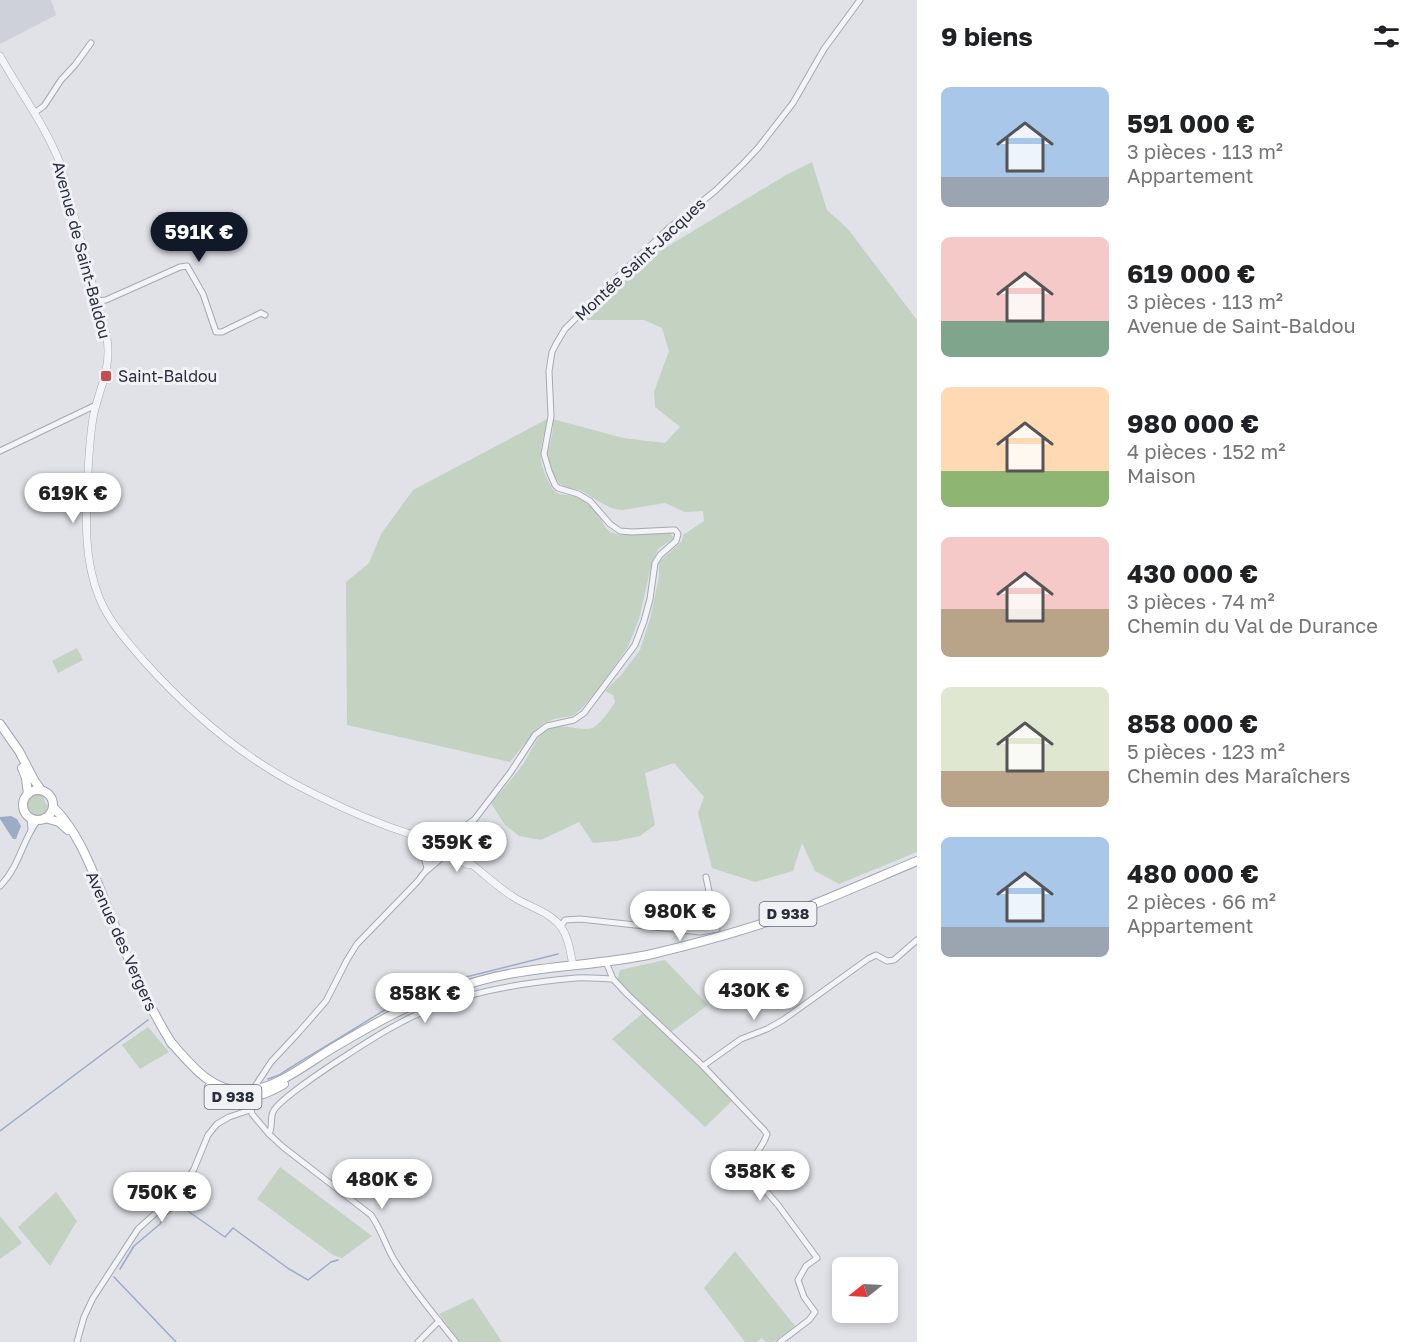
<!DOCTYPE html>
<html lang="fr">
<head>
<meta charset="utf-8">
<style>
  body { margin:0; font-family:"Golos Text",sans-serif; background:#f6f6f6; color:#202124; height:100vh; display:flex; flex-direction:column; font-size:22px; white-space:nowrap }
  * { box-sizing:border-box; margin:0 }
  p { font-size:20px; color:#757577 }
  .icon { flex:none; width:33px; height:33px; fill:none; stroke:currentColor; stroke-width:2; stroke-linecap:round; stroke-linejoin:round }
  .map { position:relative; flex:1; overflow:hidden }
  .panel { display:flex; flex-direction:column; background:#fff; width:510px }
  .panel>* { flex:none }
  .needle { width:39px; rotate:252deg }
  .buttons { position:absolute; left:832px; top:1257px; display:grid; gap:12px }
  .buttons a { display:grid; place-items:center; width:66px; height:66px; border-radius:9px; background:#fff; box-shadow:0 3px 9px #0003; font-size:30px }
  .price { position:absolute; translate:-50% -51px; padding:0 14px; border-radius:21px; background:#fff; color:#222; font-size:20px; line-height:39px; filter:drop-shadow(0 2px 3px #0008) }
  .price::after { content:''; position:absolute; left:50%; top:36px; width:18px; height:14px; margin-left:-9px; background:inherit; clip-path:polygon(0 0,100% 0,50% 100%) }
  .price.current { background:#111827; color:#fff }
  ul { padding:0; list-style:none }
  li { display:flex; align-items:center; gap:18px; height:150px; padding:0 24px }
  li span { display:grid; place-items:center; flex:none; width:168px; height:120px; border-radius:9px; color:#555 }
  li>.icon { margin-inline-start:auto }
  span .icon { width:72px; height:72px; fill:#fffc; stroke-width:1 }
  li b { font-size:26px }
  h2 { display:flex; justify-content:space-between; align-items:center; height:72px; padding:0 24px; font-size:26px }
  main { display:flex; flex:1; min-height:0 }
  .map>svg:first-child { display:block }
</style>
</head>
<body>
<main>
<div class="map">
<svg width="917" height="1342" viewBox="0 0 917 1342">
  <rect width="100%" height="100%" fill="#e0e2e8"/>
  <path fill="#cfd1da" d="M0 0H51L56 15 0 44Z"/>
  <g fill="#c4d2c2">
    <path d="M812 162 827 210 848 229 917 320V852L839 884 815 871 802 843 793 871 755 882 712 868 698 813 704 797 674 763 645 773 655 825 640 836 616 841 593 843 579 822 541 840 519 836 505 825 491 803C501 791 512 779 521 767 530 756 535 736 548 729 563 722 584 733 594 727 603 721 610 710 615 702L613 695 605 691 621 675 640 650 650 619 659 577V562L682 541 683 535 704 521 703 511 685 512 665 503 623 510 614 509 605 505 580 490 565 488 560 484 554 476 547 456 553 430V419L623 438 665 443 680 427 655 407 654 392 669 351 662 328 644 320H581L640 263 786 175Z"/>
    <path d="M549 418C542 442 535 456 548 480 550 485 554 492 559 494 564 495 569 495 573 496 580 498 588 503 593 508 607 521 599 531 621 535L670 533 674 538 658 549 652 562 639 619 628 647 597 691 581 709 573 716 554 719 544 723 531 736 510 762 347 725 346 582 369 563 381 534 413 490Z"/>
    <path d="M77 648 83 660 58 673 52 661Z"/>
    <path d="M37 794 42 795 46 804 48 805 45 813C36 818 29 813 27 803L32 796Z"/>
    <path d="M665 960 708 1005 671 1032 617 980 620 970Z"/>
    <path d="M643 1013 706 1072 733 1100 705 1127 612 1039Z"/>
    <path d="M148 1027 169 1052 140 1069 122 1045Z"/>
    <path d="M280 1167 372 1236 342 1258 333 1255 257 1199Z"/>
    <path d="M56 1192 77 1221 50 1266 18 1227Z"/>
    <path d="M0 1216 22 1243 0 1259Z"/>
    <path d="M735 1251 795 1326 774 1342H766L762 1338 757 1342H745L704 1288Z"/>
    <path d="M473 1298 502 1342H460L439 1314Z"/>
  </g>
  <path fill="#9dacc6" d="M11 816 17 819 21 826 16 839H13L0 819V817Z"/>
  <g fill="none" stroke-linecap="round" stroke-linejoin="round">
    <g stroke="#9dacc6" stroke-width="1.5">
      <path d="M268 1079 279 1075C303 1059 329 1045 354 1029 389 1007 427 982 470 976L558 954"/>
      <path d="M0 1131 148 1020"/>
      <path d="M120 1269 134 1246 160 1224 165 1216 175 1208 182 1207 225 1237 233 1228 289 1269 308 1280 331 1262 338 1260"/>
      <path d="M114 1277 176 1342"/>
    </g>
    <defs>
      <g id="minor">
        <path d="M34 113 44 106 61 80 75 65 91 43"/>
        <path d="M97 301 106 300 180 267 187 266 203 294 216 332H222L261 313 265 315"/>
        <path d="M0 451 96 405"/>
        <path d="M30 817 31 830"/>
        <path d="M465 834 463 846 469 861"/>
        <path d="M427 839 457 832 472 821"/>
        <path d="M416 841 422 849 427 868"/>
        <path d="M426 870C434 852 441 844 457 832"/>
        <path d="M0 886C20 866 22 840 38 820"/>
        <path d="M561 926 565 920 580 919 700 932 717 929 706 877"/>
        <path d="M606 962 613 979 627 994 703 1066 741 1039 767 1029 783 1020 868 959 876 955 887 961 894 960 917 940"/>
        <path d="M703 1066 764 1130 767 1134C763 1148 752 1156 747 1169L778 1205 817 1258 806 1266 798 1280 804 1297 815 1312 809 1320 780 1342"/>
        <path d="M252 1091 271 1062 299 1032 326 1001 347 960 357 944 417 882 424 873 446 854 465 834 474 820 510 773 535 735 547 726 574 720 584 713 635 645 644 621 650 599 655 563 660 555 676 541 678 534 675 530H672L632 532 620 531 610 524 590 501 578 494 558 488 555 485 549 471 544 454 551 416 549 371 552 352 556 344 565 329 608 286 669 228 715 191 743 164 758 148 793 103 824 49 860 0"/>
        <path d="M249 1097 252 1114 269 1134 283 1147 371 1215C381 1229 385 1244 393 1258 406 1280 423 1301 439 1321L418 1342"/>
        <path d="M269 1134C273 1126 270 1119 273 1112 277 1102 318 1074 330 1066 364 1044 399 1020 437 1006 481 989 530 982 576 978 588 977 601 979 613 979"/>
        <path d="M439 1321 456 1342"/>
        <path d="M77 1342 84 1317 93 1298 138 1229 170 1200 185 1183 194 1169 208 1135 217 1124 229 1117 250 1110"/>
      </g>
      <g id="tertiary">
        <path d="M0 56C20 92 45 125 60 163L107 339C112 368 98 391 93 418 90 436 89 454 88 472 86 515 83 557 99 597 109 622 126 640 143 660 186 708 236 752 293 783 323 799 355 814 387 826 408 834 431 839 451 850 473 862 490 882 512 896 526 906 551 912 561 927 569 938 570 952 573 965"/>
        <path d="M416 840 469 865"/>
      </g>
      <g id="primary">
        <path d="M0 724 19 751 34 780 41 790"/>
        <path d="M22 768 26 778 28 794"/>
        <circle cx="38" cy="805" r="15"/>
        <path d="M53 807C81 834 94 876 109 911 127 957 146 1002 172 1044"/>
        <path d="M45 818 59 822 68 830"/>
        <path d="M170 1041C191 1065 212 1093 246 1091 278 1089 311 1060 338 1045 372 1025 407 1005 444 992 467 984 490 977 514 973 560 965 607 964 652 954 698 943 743 931 787 915 831 898 874 879 917 861"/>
        <path d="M209 1087C236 1104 259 1099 284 1084"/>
      </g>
    </defs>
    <use href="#minor" stroke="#a6a9b2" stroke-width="7"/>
    <use href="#tertiary" stroke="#a6a9b2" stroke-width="8"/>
    <use href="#primary" stroke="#a0a5b3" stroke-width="10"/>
    <use href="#minor" stroke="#f3f4f7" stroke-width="5"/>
    <use href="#tertiary" stroke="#f3f4f7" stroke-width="7"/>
    <use href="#primary" stroke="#fff" stroke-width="8"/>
  </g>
  <rect fill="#c64d4f" stroke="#f0f2f6" stroke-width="2" x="100" y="370" width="12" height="12" rx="3"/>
  <g text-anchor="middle" stroke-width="6" stroke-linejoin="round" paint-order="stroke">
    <g fill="#f0f2f6" stroke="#656a76" stroke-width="1.5">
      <rect x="759.5" y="902" width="57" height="24" rx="4.5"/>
      <rect x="204.5" y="1085" width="57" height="24" rx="4.5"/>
    </g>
    <g font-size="15" font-weight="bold" fill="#2a2f3f">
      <text x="788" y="919">D 938</text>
      <text x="233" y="1102">D 938</text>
    </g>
    <g font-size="16" fill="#2a2f3f" stroke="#f0f2f6">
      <text transform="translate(82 250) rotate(75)" y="6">Avenue de Saint-Baldou</text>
      <text transform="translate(640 259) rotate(-43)" y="6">Montée Saint-Jacques</text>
      <text transform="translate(122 941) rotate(66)" y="6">Avenue des Vergers</text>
    </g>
    <g font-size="16" fill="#2a2f3f" stroke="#f0f2f6" text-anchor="start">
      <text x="118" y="382">Saint-Baldou</text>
    </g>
  </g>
</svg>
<div class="buttons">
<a><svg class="needle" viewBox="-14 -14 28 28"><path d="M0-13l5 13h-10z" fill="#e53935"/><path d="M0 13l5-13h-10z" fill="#757577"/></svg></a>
</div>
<b class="price current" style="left:199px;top:263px">591K €</b>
<b class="price" style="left:73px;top:524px">619K €</b>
<b class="price" style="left:457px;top:873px">359K €</b>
<b class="price" style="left:680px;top:942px">980K €</b>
<b class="price" style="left:754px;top:1021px">430K €</b>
<b class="price" style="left:425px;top:1024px">858K €</b>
<b class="price" style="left:760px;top:1202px">358K €</b>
<b class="price" style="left:382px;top:1210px">480K €</b>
<b class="price" style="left:162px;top:1223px">750K €</b>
</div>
<section class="panel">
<h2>9 biens<svg class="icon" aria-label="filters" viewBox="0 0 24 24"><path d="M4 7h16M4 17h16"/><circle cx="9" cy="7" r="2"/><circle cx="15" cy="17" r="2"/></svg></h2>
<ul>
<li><span style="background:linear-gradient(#a9c7e8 75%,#9aa5b1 0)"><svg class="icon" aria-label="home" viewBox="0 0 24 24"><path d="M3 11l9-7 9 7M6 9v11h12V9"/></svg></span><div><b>591 000 €</b><p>3 pièces · 113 m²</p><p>Appartement</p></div></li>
<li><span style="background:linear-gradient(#f6c9c9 70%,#7fa58c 0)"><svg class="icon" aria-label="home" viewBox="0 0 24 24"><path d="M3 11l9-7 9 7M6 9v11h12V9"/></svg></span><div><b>619 000 €</b><p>3 pièces · 113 m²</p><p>Avenue de Saint-Baldou</p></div></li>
<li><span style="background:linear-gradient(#ffd9b3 70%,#8fb573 0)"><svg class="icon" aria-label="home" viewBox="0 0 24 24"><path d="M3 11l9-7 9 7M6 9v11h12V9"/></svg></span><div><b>980 000 €</b><p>4 pièces · 152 m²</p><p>Maison</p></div></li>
<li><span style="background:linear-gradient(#f6c9c9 60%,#b9a48a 0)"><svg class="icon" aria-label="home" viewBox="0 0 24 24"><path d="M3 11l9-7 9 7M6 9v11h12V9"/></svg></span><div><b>430 000 €</b><p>3 pièces · 74 m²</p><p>Chemin du Val de Durance</p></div></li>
<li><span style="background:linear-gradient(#dfe7d0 70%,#b9a48a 0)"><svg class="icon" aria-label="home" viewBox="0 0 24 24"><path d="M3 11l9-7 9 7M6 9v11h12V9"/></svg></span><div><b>858 000 €</b><p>5 pièces · 123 m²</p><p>Chemin des Maraîchers</p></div></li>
<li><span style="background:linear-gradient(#a9c7e8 75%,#9aa5b1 0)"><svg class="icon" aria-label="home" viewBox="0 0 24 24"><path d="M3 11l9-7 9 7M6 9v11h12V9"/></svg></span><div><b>480 000 €</b><p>2 pièces · 66 m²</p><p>Appartement</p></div></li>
</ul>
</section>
</main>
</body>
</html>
